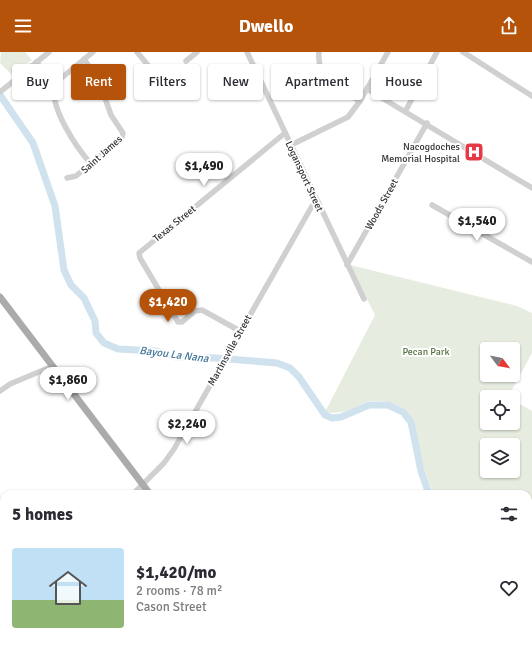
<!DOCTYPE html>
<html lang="en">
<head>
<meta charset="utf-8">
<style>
  body { margin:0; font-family:Signika,sans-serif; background:#f7f7f7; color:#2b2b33; height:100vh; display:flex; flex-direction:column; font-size:15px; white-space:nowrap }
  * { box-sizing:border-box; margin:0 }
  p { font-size:13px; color:#7c7c81 }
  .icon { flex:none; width:22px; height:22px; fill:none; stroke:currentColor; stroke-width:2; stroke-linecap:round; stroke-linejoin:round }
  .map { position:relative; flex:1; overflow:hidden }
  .details { position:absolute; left:0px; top:438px; width:532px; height:156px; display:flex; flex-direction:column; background:#fff; border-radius:12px 12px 0 0; box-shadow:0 1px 3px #0004 }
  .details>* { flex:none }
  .banner { position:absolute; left:12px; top:12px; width:508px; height:36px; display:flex; gap:8px }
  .needle { width:26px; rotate:122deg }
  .tools { position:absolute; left:480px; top:290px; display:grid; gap:8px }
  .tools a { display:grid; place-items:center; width:40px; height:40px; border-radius:4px; background:#fff; box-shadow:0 1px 3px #0004; font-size:20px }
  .price { position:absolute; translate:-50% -34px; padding:0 9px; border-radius:14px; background:#fff; color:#222; font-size:13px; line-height:26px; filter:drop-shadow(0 1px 2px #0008) }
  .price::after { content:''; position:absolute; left:50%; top:24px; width:12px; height:9px; margin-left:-6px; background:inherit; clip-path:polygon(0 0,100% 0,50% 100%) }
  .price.on { background:#b45309; color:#fff }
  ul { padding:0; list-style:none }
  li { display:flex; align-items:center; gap:12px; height:100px; padding:0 12px }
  li span { display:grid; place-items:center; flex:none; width:112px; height:80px; border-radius:4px; color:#555 }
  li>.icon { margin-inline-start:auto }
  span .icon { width:48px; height:48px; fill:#fffc; stroke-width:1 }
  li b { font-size:17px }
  h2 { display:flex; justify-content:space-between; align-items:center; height:48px; padding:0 12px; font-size:17px }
  .pill { padding:0 14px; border-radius:4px; background:#fff; box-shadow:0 1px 3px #0004; font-size:14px; line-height:36px }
  .pill.on { background:#b45309; color:#fff }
  header { display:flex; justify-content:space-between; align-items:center; height:52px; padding:0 12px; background:#b45309; color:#fff; font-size:18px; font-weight:800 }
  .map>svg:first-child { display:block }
</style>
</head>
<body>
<header><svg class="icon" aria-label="menu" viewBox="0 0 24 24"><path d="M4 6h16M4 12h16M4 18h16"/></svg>Dwello<svg class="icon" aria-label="share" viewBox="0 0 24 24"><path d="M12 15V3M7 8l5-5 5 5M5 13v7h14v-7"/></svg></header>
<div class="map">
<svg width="532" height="594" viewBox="0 0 532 594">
  <rect width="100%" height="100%" fill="#fff"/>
  <g fill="#e6ecdf" fill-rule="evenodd">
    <path d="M1 0H25L32 8 12 23 0 11Z"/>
    <path d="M350 213 517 254 532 261V301L508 345H487V371H513V348L532 359V594H519L513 590H528V442H433C430 432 426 423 423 413 414 377 419 347 370 349 364 350 358 354 353 356 344 360 334 362 325 360L375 263ZM487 297H513V323H487ZM487 393H513V419H487Z"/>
  </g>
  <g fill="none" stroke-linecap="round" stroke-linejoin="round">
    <g stroke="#cfe2ee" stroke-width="7">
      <path d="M0 43 33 91 55 154 64 218 71 233 84 246 95 269 96 281 104 291 118 297 157 299 176 305 216 306 277 311 290 316 299 325 325 363 332 366 341 365 369 353H388L403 360 411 370 421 419 429 442"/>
      <path d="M510 590 514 594"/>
    </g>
    <g stroke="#d0d0d0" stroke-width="5.5">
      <path d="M137 0 166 35"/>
      <path d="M247 0 364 247"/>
      <path d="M319 0C316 27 340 38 360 49"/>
      <path d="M463 0 532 44"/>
      <path d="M186 9 197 0"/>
      <path d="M36 10 54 31C49 55 76 95 91 112"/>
      <path d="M31 14 53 41"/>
      <path d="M53 33 93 0"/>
      <path d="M367 37 532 136"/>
      <path d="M0 40 49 0"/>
      <path d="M406 58 437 0"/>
      <path d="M291 93 348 65 360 49 388 0"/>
      <path d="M67 126 76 124 122 85 123 81 111 63 99 29 84 7"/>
      <path d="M432 153 532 210"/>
      <path d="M347 213 427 71"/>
      <path d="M240 279 202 258 195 259 182 270H178L140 206 139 201 285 81"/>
      <path d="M0 339 10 332 53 314"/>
      <path d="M133 442 164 411 174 397 316 147"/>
      <path d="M0 579 4 575"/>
    </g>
    <g stroke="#ababab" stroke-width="7">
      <path d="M0 245 150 442"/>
      <path d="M279 590 285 594"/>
    </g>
  </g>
  <defs>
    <symbol id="hospital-square" viewBox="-11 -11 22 22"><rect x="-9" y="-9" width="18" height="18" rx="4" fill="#e63946" stroke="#fff"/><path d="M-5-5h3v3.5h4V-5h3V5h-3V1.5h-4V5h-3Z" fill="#fff"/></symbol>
  </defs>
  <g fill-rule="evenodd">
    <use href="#hospital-square" x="463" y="89" width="22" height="22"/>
  </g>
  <g text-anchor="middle" stroke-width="4" stroke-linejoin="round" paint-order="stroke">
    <g font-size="10" fill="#333" stroke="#fff" text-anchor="end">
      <text x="460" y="98">Nacogdoches<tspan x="460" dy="12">Memorial Hospital</tspan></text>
    </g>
    <g font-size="10" fill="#333" stroke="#fff">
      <text transform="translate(101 102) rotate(-42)" y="4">Saint James</text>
      <text transform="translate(305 124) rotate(65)" y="4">Logansport Street</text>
      <text transform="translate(381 152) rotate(-61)" y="4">Woods Street</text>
      <text transform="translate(174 171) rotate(-39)" y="4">Texas Street</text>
      <text transform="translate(229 298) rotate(-61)" y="4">Martinsville Street</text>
    </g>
    <g font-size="10" fill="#56703f" stroke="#fff">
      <text x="426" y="303">Pecan Park</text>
    </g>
    <g font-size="11" font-style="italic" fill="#3f7597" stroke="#fff">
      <text transform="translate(174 302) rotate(7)" y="4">Bayou La Nana</text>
    </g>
  </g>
</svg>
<div class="tools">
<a><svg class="needle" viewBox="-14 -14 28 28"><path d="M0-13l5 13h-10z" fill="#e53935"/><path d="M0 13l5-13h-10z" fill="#7c7c81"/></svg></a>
<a><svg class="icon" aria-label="locate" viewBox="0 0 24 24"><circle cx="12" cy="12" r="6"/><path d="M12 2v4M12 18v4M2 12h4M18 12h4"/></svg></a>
<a><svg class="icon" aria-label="layers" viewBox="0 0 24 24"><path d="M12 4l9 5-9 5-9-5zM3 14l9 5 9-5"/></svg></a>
</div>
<b class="price" style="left:204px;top:135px">$1,490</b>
<b class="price" style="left:477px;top:190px">$1,540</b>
<b class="price on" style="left:168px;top:271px">$1,420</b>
<b class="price" style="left:68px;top:349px">$1,860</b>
<b class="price" style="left:187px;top:393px">$2,240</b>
<div class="banner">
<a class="pill">Buy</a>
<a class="pill on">Rent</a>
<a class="pill">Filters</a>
<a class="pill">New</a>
<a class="pill">Apartment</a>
<a class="pill">House</a>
</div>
<section class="details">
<h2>5 homes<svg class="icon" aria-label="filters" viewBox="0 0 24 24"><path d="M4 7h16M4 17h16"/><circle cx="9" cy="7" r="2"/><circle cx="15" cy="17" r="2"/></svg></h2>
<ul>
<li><span style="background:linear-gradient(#bfe0f5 65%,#8fb573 0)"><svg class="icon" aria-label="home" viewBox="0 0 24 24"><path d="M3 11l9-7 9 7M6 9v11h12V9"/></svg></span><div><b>$1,420/mo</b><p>2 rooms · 78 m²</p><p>Cason Street</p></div><svg class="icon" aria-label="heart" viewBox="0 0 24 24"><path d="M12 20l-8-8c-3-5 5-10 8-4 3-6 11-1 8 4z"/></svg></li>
</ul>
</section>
</div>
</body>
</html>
